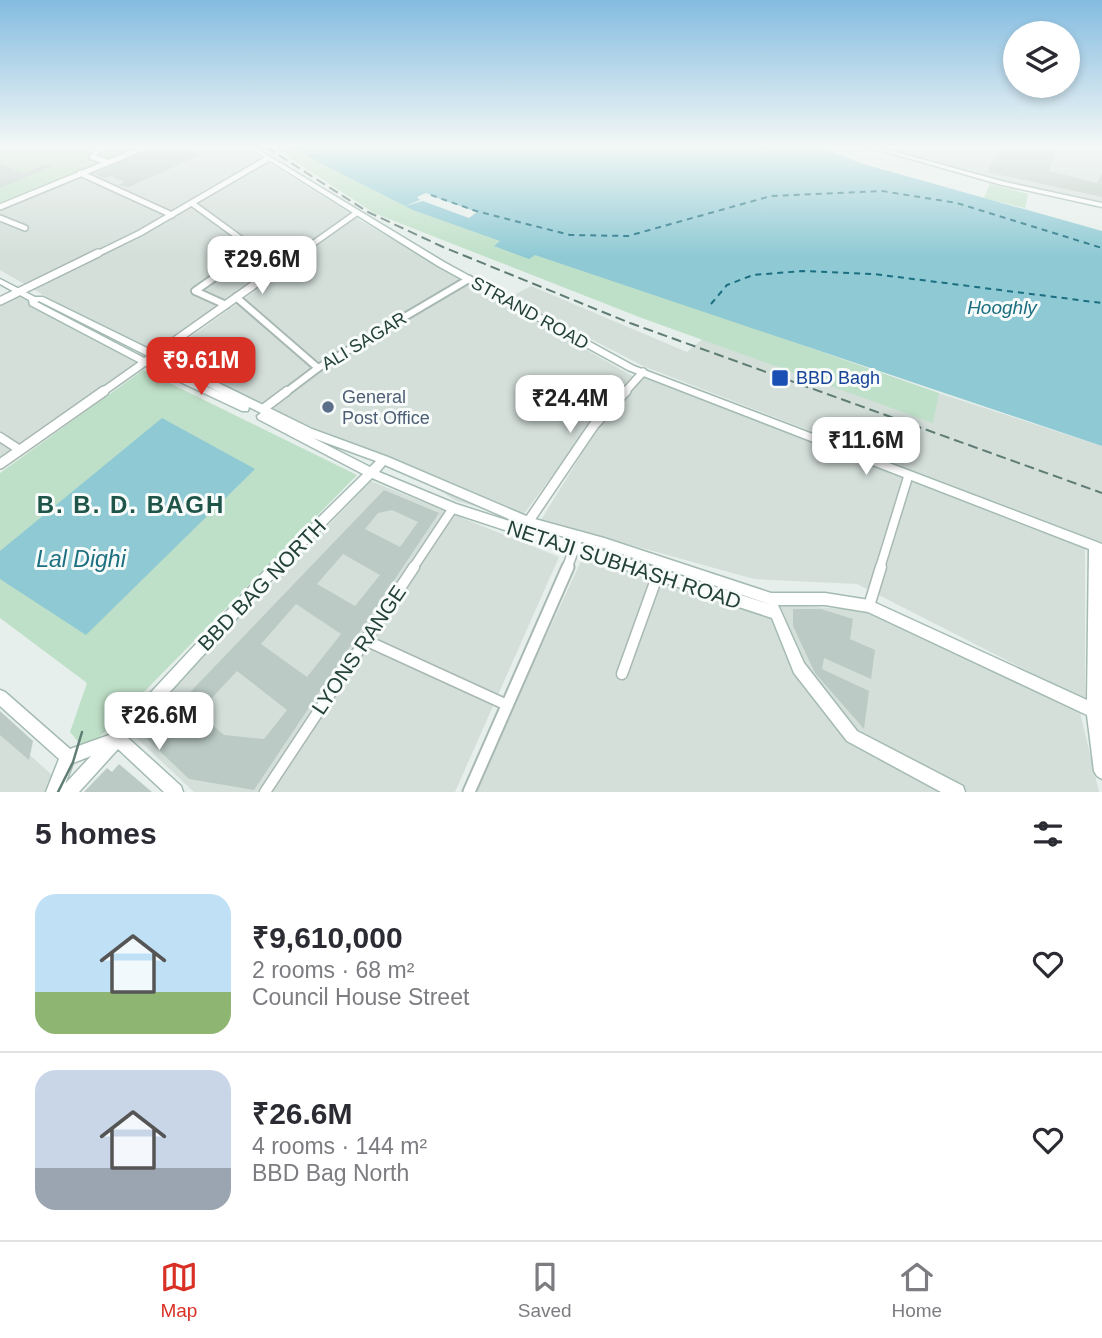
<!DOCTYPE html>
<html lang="en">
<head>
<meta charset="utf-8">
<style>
  body { margin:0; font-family:Arial,sans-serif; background:#f7f7f7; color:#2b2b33; height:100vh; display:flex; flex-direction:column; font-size:26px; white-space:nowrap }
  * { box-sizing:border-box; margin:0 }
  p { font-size:23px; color:#7c7c81 }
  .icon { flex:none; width:38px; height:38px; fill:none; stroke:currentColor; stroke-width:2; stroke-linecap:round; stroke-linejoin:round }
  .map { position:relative; height:792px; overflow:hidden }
  .panel { display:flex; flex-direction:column; background:#fff; flex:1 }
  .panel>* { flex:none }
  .fabs { position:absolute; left:1003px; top:21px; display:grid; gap:14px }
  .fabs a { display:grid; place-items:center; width:77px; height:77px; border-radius:50%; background:#fff; box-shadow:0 4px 10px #0003; font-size:35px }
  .price { position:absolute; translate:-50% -60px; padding:0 16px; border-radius:14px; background:#fff; color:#222; font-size:23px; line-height:46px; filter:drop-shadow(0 2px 4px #0008) }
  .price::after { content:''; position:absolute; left:50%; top:42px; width:21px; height:16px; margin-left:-10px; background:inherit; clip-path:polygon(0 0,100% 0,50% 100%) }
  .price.current { background:#d93025; color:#fff }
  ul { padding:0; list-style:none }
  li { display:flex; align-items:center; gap:21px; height:175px; padding:0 35px }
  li+li { border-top:2px solid #e1e1e2 }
  li span { display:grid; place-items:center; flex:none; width:196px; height:140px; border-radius:21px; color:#555 }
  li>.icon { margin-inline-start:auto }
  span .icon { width:84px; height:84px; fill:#fffc; stroke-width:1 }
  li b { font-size:30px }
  h2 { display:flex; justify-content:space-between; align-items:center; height:84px; padding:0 35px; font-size:30px }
  .tabs { display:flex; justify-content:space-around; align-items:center; height:98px; border-top:2px solid #e1e1e2; background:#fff; font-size:19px; color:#7c7c81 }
  .tabs a { display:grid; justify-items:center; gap:4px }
  .tabs .current { color:#d93025 }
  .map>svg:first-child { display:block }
</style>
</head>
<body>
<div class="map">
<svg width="1102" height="792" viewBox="0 0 1102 792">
  <rect width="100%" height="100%" fill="#e6efeb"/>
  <g fill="#d4dfda">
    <path d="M150 147H242L350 213 149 356 0 270V207Z"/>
    <path d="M879 147H1102V205L981 177Z"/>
    <path d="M356 218 634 377 591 423 521 518 456 501 387 456 280 415 160 359Z"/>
    <path d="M531 286 687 352 722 323 1102 446V544L643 366 510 297Z"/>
    <path d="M23 292 146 358 0 463V303Z"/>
    <path d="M646 373 1085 542V700L857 584 754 579 541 520 597 429Z"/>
    <path d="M371 481 559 557 455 792H194L130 732Z"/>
    <path d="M588 546 763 603 870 611 1078 704 1099 792H474Z"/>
    <path d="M0 728 63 785 57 792H0Z"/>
  </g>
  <g fill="#bfe0c8">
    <path d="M3 147H139L0 203V148Z"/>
    <path d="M273 147H289L307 154 405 206 939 393 933 423 639 317 374 213Z"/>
    <path d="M990 184 1028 194 1025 208 984 198Z"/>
    <path d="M143 370 357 475 86 751 70 732 87 683 0 618V473Z"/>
  </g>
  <g fill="#8ec9d4">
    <path d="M289 147H822L860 163 1102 231V446L535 255 529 259 494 246 500 241 413 210Z"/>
    <path d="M162 418 255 469 86 635 0 579V551Z"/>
  </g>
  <path fill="#e6efeb" d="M426 193 440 199 477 212 469 218 423 201 405 206 420 200 417 197Z"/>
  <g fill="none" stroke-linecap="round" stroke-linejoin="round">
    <g stroke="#1c6f80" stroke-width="2" stroke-dasharray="6 5" stroke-linecap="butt">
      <path d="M431 195 476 211 570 235 628 236 771 196 882 191 957 203 1102 248"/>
      <path d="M711 304 727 285 753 275 802 271 874 274 1102 303"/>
    </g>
  </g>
  <g fill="#bbcac4" fill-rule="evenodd">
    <path d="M154 147H171L202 154 129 187 118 185 124 182 111 176 104 178 94 174Z"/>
    <path d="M1001 147 1056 150 1049 171 1097 183 1102 173V197L987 172Z"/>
    <path d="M0 164 23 173 46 164 53 166 0 188Z"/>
    <path d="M384 490 439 513 254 790 189 779 146 738ZM392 510 418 522 400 547 365 529 378 513ZM343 554 380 575 355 606 317 584ZM296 604 341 634 307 677 261 644ZM237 671 287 710 264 739 224 735 198 713Z"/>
    <path d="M793 609H821L853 619 850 639 875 650 871 679 824 658 822 669 869 691 864 729 815 673 793 626Z"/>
    <path d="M0 711 33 741 29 760 0 735Z"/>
    <path d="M119 764 152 792H84L107 768 112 772Z"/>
  </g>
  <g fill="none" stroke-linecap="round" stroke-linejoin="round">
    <defs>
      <g id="minor-far3">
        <path d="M107 162 92 157 99 149 113 147"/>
        <path d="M80 173 172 215"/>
        <path d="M193 204 263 255"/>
        <path d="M0 218 25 228"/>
      </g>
      <g id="minor-far2">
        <path d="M260 253 279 267"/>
        <path d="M218 275 195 291 226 305"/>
        <path d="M236 297 318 368"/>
        <path d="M285 393 318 368 469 279"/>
      </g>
      <g id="minor-far1">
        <path d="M263 409 287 391"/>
        <path d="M0 437 20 450"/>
        <path d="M413 568 453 508"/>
        <path d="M880 568 908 477"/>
      </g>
      <g id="minor">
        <path d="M869 606 881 567"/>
        <path d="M365 640 507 705"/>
        <path d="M622 674 658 574"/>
        <path d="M265 792 414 567"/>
      </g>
      <g id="tertiary-far3">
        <path d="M0 207 146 147"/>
        <path d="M95 255 140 233 267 159"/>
        <path d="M297 255 355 214"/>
      </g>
      <g id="tertiary-far2">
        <path d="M0 301 98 253"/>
        <path d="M101 393 299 253"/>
        <path d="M624 393 643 372"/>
      </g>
      <g id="tertiary-far1">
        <path d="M0 464 104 391"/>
        <path d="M526 525 594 425 626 391"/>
        <path d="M567 568 579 536"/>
      </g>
      <path id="tertiary" d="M469 792 568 567"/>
      <g id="secondary">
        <path d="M248 147H254L444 262 634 366 1102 544V779L1097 776 1094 771 1087 715 868 612 825 605H778L804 663 857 731 963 786 965 792H941L847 741 794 673 772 618 453 513 372 478 276 575 128 738 181 786 183 792H164L118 749 79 792H46L59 759 0 706V690L5 692 70 749 112 734 268 567 363 474 258 419 257 416 261 413 249 407 248 411H242L142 364 30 305 29 300 0 284V279L35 297H43L312 429 388 457 531 518 604 538 771 593H825L869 600 1087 700 1089 549 628 370 438 266ZM39 301 221 393 148 360 37 302ZM313 438 376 461 370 467ZM385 465 525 526 604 548 772 605 456 504 379 472ZM91 756 65 784 73 763Z"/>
        <path d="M869 147H877L1005 182 1102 203V207L1002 185Z"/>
      </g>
    </defs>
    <use href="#minor-far3" stroke="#a8b8b2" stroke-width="8"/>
    <use href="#minor-far2" stroke="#a8b8b2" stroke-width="10"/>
    <use href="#minor-far1" stroke="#a8b8b2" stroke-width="11"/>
    <use href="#minor" stroke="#a8b8b2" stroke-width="13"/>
    <use href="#tertiary-far3" stroke="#a8b8b2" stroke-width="8"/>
    <use href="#tertiary-far2" stroke="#a8b8b2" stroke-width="10"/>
    <use href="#tertiary-far1" stroke="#a8b8b2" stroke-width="12"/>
    <use href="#tertiary" stroke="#a8b8b2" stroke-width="15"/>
    <use href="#secondary" stroke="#a4bbb3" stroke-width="3"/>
    <use href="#minor-far3" stroke="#fff" stroke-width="5"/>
    <use href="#minor-far2" stroke="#fff" stroke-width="6"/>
    <use href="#minor-far1" stroke="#fff" stroke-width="8"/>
    <use href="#minor" stroke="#fff" stroke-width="10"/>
    <use href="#tertiary-far3" stroke="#fff" stroke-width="5"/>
    <use href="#tertiary-far2" stroke="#fff" stroke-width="7"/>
    <use href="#tertiary-far1" stroke="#fff" stroke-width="9"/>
    <use href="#tertiary" stroke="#fff" stroke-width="11"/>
    <use href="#secondary" fill="#fff" fill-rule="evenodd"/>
    <path stroke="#5f7d75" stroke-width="2.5" d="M58 792 73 762 82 732"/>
    <path stroke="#5f7d75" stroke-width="2" stroke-dasharray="10 5" stroke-linecap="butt" d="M266 147 368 212 443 247 630 323 1102 493"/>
  </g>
  <linearGradient id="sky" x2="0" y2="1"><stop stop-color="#84bce0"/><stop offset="0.57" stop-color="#f4f8f6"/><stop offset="1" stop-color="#f4f8f6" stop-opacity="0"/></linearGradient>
  <rect width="1102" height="257" fill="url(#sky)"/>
  <rect fill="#1a4fb4" stroke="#f7fbf9" stroke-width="2.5" x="771" y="369" width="18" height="18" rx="3.5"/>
  <circle fill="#5c6f8a" stroke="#f7fbf9" stroke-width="2.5" cx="328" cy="407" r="7"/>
  <g text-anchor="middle" stroke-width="6" stroke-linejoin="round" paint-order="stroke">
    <g font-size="18" fill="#24423a" stroke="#f7fbf9">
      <text transform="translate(530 313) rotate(29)" y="6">STRAND ROAD</text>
      <text transform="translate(364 341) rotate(-31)" y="6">ALI SAGAR</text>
    </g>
    <g font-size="18" fill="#164399" stroke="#f7fbf9" text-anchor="start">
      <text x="796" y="384">BBD Bagh</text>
    </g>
    <g font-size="18" fill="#4e5e75" stroke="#f7fbf9" text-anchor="start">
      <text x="342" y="403">General<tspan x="342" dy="21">Post Office</tspan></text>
    </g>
    <g font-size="19" font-style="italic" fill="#1c6f80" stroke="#f7fbf9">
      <text x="1002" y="314">Hooghly</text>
    </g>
    <g font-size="21" fill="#24423a" stroke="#f7fbf9">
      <text transform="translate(624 565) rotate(18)" y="7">NETAJI SUBHASH ROAD</text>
      <text transform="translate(262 585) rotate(-46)" y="7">BBD BAG NORTH</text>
      <text transform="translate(359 650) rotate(-56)" y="7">LYONS RANGE</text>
    </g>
    <g font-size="23" font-style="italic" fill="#1c6f80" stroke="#f7fbf9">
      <text x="81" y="567">Lal Dighi</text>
    </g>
    <g font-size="24" font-weight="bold" letter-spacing="2" fill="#1f5548" stroke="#f7fbf9">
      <text x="131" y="513">B. B. D. BAGH</text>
    </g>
  </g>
</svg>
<div class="fabs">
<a><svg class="icon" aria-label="layers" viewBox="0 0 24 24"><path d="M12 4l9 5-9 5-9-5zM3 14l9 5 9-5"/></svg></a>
</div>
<b class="price" style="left:262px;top:296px">₹29.6M</b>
<b class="price current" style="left:201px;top:397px">₹9.61M</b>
<b class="price" style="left:570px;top:435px">₹24.4M</b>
<b class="price" style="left:866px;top:477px">₹11.6M</b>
<b class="price" style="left:159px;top:752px">₹26.6M</b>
</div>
<section class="panel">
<h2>5 homes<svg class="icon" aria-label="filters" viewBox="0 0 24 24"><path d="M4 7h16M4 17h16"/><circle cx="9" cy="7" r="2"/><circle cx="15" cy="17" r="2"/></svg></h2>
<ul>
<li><span style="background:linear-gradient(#bfe0f5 70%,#8fb573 0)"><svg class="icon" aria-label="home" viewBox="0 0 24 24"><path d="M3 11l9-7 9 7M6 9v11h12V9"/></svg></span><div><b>₹9,610,000</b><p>2 rooms · 68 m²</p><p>Council House Street</p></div><svg class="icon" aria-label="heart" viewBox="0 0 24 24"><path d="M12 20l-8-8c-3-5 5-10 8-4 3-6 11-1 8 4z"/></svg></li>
<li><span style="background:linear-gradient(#c9d6e8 70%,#9aa5b1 0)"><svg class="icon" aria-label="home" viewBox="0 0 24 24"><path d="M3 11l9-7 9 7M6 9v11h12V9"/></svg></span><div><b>₹26.6M</b><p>4 rooms · 144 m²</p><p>BBD Bag North</p></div><svg class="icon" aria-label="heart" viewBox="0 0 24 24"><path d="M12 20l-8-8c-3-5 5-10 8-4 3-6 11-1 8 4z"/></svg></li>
</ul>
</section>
<nav class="tabs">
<a class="current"><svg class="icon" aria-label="map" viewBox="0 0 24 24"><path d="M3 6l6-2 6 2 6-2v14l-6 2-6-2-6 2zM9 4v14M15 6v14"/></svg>Map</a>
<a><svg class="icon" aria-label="saved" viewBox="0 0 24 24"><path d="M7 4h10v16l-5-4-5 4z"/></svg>Saved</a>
<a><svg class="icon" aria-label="home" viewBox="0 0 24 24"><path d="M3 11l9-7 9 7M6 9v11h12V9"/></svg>Home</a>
</nav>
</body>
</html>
